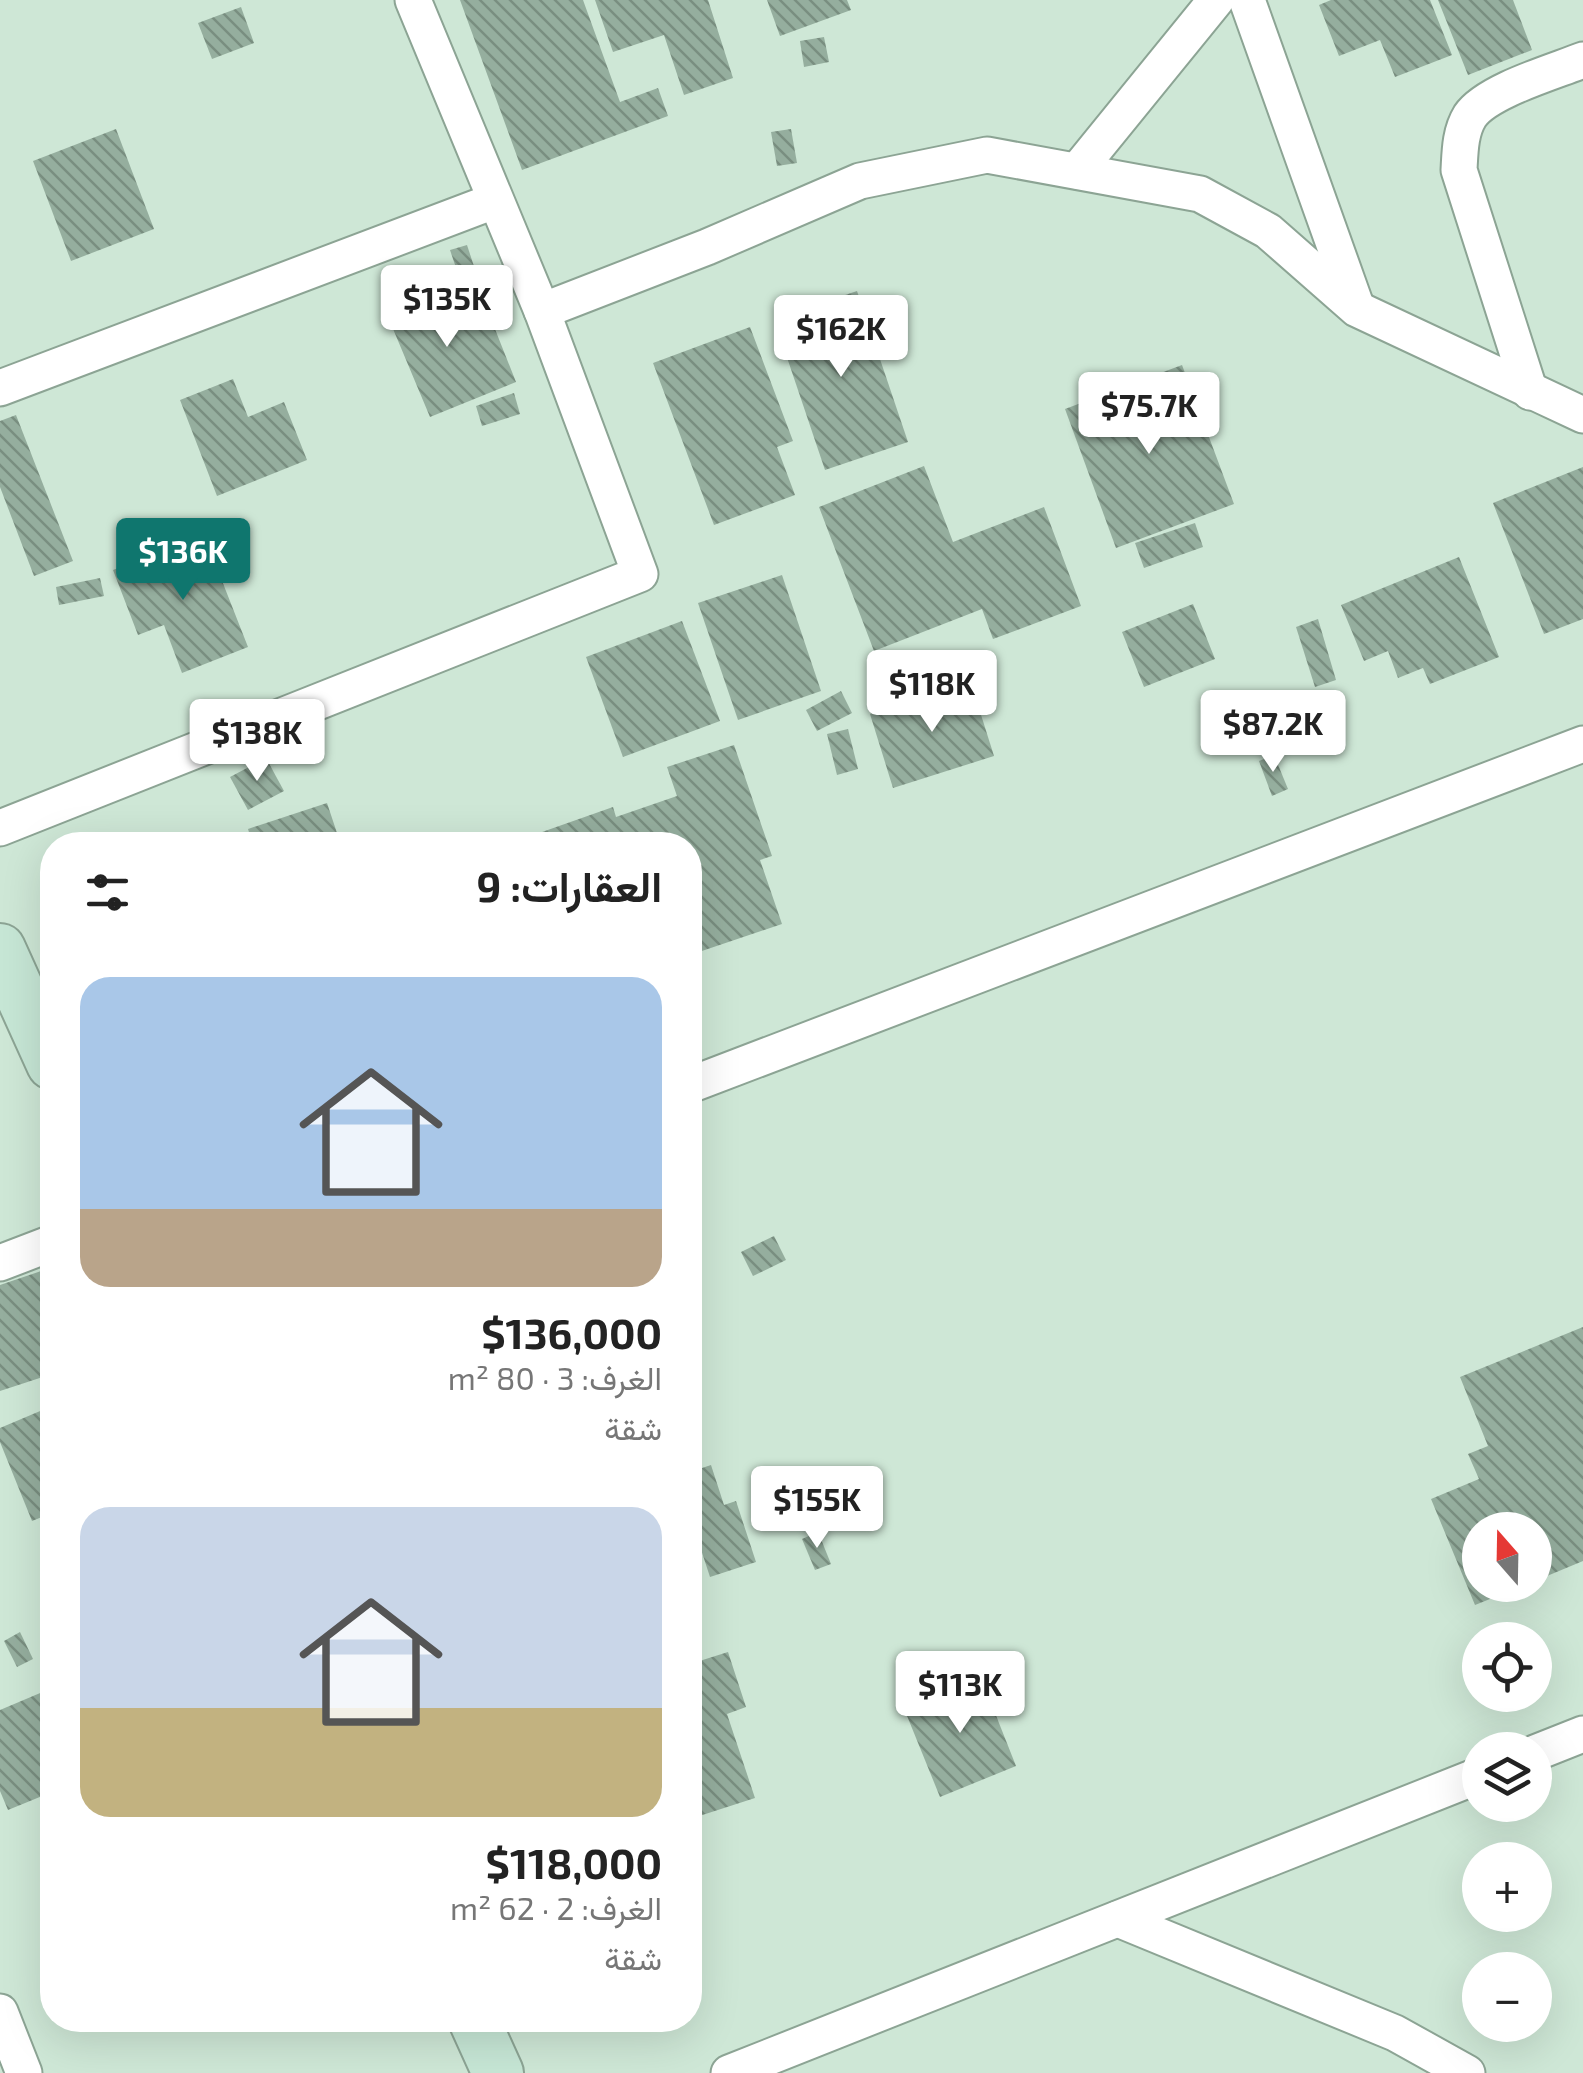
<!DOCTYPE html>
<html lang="ar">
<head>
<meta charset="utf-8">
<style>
  body { margin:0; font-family:"Exo 2",Vazirmatn,sans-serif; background:#f2f2f2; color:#222; direction:rtl; height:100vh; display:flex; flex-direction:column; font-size:38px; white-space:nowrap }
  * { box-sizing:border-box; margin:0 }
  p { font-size:32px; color:#767676 }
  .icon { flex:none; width:55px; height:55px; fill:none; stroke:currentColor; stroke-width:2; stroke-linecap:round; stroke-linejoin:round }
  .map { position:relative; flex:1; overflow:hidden; direction:ltr }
  .sheet { position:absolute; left:40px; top:832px; width:662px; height:1200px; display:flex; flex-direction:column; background:#fff; border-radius:40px; box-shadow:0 10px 40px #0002; direction:rtl }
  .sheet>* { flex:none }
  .needle { width:65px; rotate:340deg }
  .fabs { position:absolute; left:1462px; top:1512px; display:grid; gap:20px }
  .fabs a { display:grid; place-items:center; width:90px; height:90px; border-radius:50%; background:#fff; box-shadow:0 10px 40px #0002; font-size:50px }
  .price { position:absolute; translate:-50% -85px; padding:0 22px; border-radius:10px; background:#fff; color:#222; font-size:32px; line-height:65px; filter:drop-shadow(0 2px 5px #0008) }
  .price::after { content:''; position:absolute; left:50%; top:60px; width:30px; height:22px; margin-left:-15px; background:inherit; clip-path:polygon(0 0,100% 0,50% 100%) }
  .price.current { background:#0f766e; color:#fff }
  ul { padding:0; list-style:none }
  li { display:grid; align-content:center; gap:20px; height:530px; padding:0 40px }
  li span { display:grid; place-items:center; height:310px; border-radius:30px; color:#555 }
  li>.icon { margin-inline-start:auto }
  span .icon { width:180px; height:180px; fill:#fffc; stroke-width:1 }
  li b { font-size:42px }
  h2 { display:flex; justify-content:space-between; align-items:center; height:120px; padding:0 40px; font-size:42px }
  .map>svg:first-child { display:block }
</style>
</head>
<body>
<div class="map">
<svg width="1583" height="2073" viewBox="0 0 1583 2073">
  <defs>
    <pattern id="building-back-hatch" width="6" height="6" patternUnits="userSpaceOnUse" patternTransform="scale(2.5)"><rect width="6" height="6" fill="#95ae9e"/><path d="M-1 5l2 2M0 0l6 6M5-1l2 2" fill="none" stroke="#798e80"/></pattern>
  </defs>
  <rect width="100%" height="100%" fill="#cee7d6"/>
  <g fill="url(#building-back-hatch)">
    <path d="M460 0H583L620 102 658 88 668 116 522 170Z"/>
    <path d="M595 0H708L733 78 684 95 664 35 613 52Z"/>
    <path d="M767 0H847L851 10 780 36Z"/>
    <path d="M1331 0H1430L1452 55 1395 77 1380 40 1339 56 1319 5Z"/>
    <path d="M1438 0H1513L1532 50 1468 75Z"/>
    <path d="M241 7 254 43 212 59 198 23Z"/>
    <path d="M824 37 829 62 804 67 800 41Z"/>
    <path d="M116 129 154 229 71 261 33 161Z"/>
    <path d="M791 129 797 163 777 166 771 132Z"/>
    <path d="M467 245 490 315 474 321 450 250Z"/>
    <path d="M445 280 466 330 491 319 516 382 430 417 383 305Z"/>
    <path d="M857 291 908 442 825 470 774 319Z"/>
    <path d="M750 327 793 441 777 447 795 495 714 525 653 363Z"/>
    <path d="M1182 365 1234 504 1116 548 1065 409Z"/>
    <path d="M233 379 248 417 284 402 307 460 217 496 180 400Z"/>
    <path d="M514 393 520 414 482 426 476 406Z"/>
    <path d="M16 415 73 561 34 576 0 487V421Z"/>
    <path d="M924 466 953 542 1044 507 1081 606 993 639 982 609 874 651 819 507Z"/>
    <path d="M1583 467V619L1544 634 1493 503Z"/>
    <path d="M1195 523 1203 547 1144 568 1135 543Z"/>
    <path d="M204 535 248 647 182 673 164 625 138 635 113 570Z"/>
    <path d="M1459 557 1499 657 1430 684 1423 668 1398 678 1388 651 1364 661 1341 605Z"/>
    <path d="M782 575 821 691 738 720 698 603Z"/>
    <path d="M100 578 104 596 59 605 56 587Z"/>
    <path d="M1193 604 1215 659 1144 687 1122 632Z"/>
    <path d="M1318 619 1336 680 1315 687 1296 627Z"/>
    <path d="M682 621 720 721 623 757 586 657Z"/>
    <path d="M971 683 994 756 893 788 870 714Z"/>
    <path d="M841 691 852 713 817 731 806 710Z"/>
    <path d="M848 729 858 769 837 775 827 734Z"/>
    <path d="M734 745 772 856 760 860 782 924 690 955V845H505L613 807 616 817 677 796 667 767Z"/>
    <path d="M1274 755 1288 789 1272 796 1259 761Z"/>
    <path d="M266 758 284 791 248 810 230 777Z"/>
    <path d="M327 803 341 845H253L248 829Z"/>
    <path d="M774 1236 786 1260 753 1276 741 1252Z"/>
    <path d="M50 1268 52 1374 0 1391V1285Z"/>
    <path d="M1583 1327V1561L1535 1581V1530H1480V1585H1525L1475 1605 1431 1499 1479 1479 1468 1454 1488 1446 1460 1377Z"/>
    <path d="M52 1406V1513L32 1521 0 1442V1428Z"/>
    <path d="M711 1465 724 1505 736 1501 756 1562 710 1577 690 1516V1472Z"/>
    <path d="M818 1532 831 1564 815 1570 802 1539Z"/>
    <path d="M20 1632 33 1659 17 1667 4 1641Z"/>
    <path d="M728 1652 746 1707 727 1714 755 1798 690 1819V1664Z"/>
    <path d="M980 1675 1016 1766 940 1797 903 1706Z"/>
    <path d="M52 1688V1792L8 1810 0 1791V1710Z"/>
  </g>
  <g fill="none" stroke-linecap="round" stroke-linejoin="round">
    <defs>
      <g id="street">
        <path d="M1247 0 1355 303"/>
        <path d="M1077 171 1216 0"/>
        <path d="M542 311 707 247 860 181 987 155 1200 194 1268 231 1357 309 1583 415"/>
        <path d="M0 388 494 201"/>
        <path d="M1530 392 1459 170C1460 152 1460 132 1470 116 1487 91 1553 72 1583 60"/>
        <path d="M0 828 640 574 542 311 413 0"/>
        <path d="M690 1085 1583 744"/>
        <path d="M0 1263 52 1243"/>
        <path d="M1535 1753 1583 1734"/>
        <path d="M1118 1919 1395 2033 1467 2073"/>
        <path d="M0 2012 24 2073"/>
        <path d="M729 2073 1480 1775"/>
      </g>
      <g id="secondary">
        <path d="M0 949 52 1064"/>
        <path d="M474 2020 498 2073"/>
      </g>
    </defs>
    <use href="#street" stroke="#8ca494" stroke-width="39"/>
    <use href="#secondary" stroke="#8ca494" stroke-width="54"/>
    <use href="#street" stroke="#fff" stroke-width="35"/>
    <use href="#secondary" stroke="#c6e6d5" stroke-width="50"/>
  </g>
</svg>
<div class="fabs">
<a><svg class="needle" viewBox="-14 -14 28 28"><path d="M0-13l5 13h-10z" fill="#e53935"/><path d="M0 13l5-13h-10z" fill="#767676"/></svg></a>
<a><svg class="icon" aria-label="locate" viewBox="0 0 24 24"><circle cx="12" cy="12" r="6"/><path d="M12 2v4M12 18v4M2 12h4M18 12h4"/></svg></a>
<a><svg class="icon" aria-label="layers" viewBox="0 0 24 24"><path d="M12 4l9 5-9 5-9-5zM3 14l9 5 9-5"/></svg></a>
<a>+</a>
<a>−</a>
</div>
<b class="price" style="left:447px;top:350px">$135K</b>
<b class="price" style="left:841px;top:380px">$162K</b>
<b class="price" style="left:1149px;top:457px">$75.7K</b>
<b class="price current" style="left:183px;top:603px">$136K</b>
<b class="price" style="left:932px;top:735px">$118K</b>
<b class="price" style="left:1273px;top:775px">$87.2K</b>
<b class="price" style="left:257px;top:784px">$138K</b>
<b class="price" style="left:817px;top:1551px">$155K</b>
<b class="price" style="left:960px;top:1736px">$113K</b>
<section class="sheet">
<h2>العقارات: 9<svg class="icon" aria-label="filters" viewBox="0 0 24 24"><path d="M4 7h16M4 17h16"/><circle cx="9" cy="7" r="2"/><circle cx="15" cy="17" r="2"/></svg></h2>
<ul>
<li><span style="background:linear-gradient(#a9c7e8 75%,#b9a48a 0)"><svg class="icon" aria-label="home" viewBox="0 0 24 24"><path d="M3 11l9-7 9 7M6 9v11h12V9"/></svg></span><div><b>$136,000</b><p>الغرف: 3 · 80 m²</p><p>شقة</p></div></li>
<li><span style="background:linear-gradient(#c9d6e8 65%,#c2b280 0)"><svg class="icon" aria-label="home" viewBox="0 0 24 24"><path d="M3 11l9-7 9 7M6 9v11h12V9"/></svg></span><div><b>$118,000</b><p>الغرف: 2 · 62 m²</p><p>شقة</p></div></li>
</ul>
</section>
</div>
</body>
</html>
